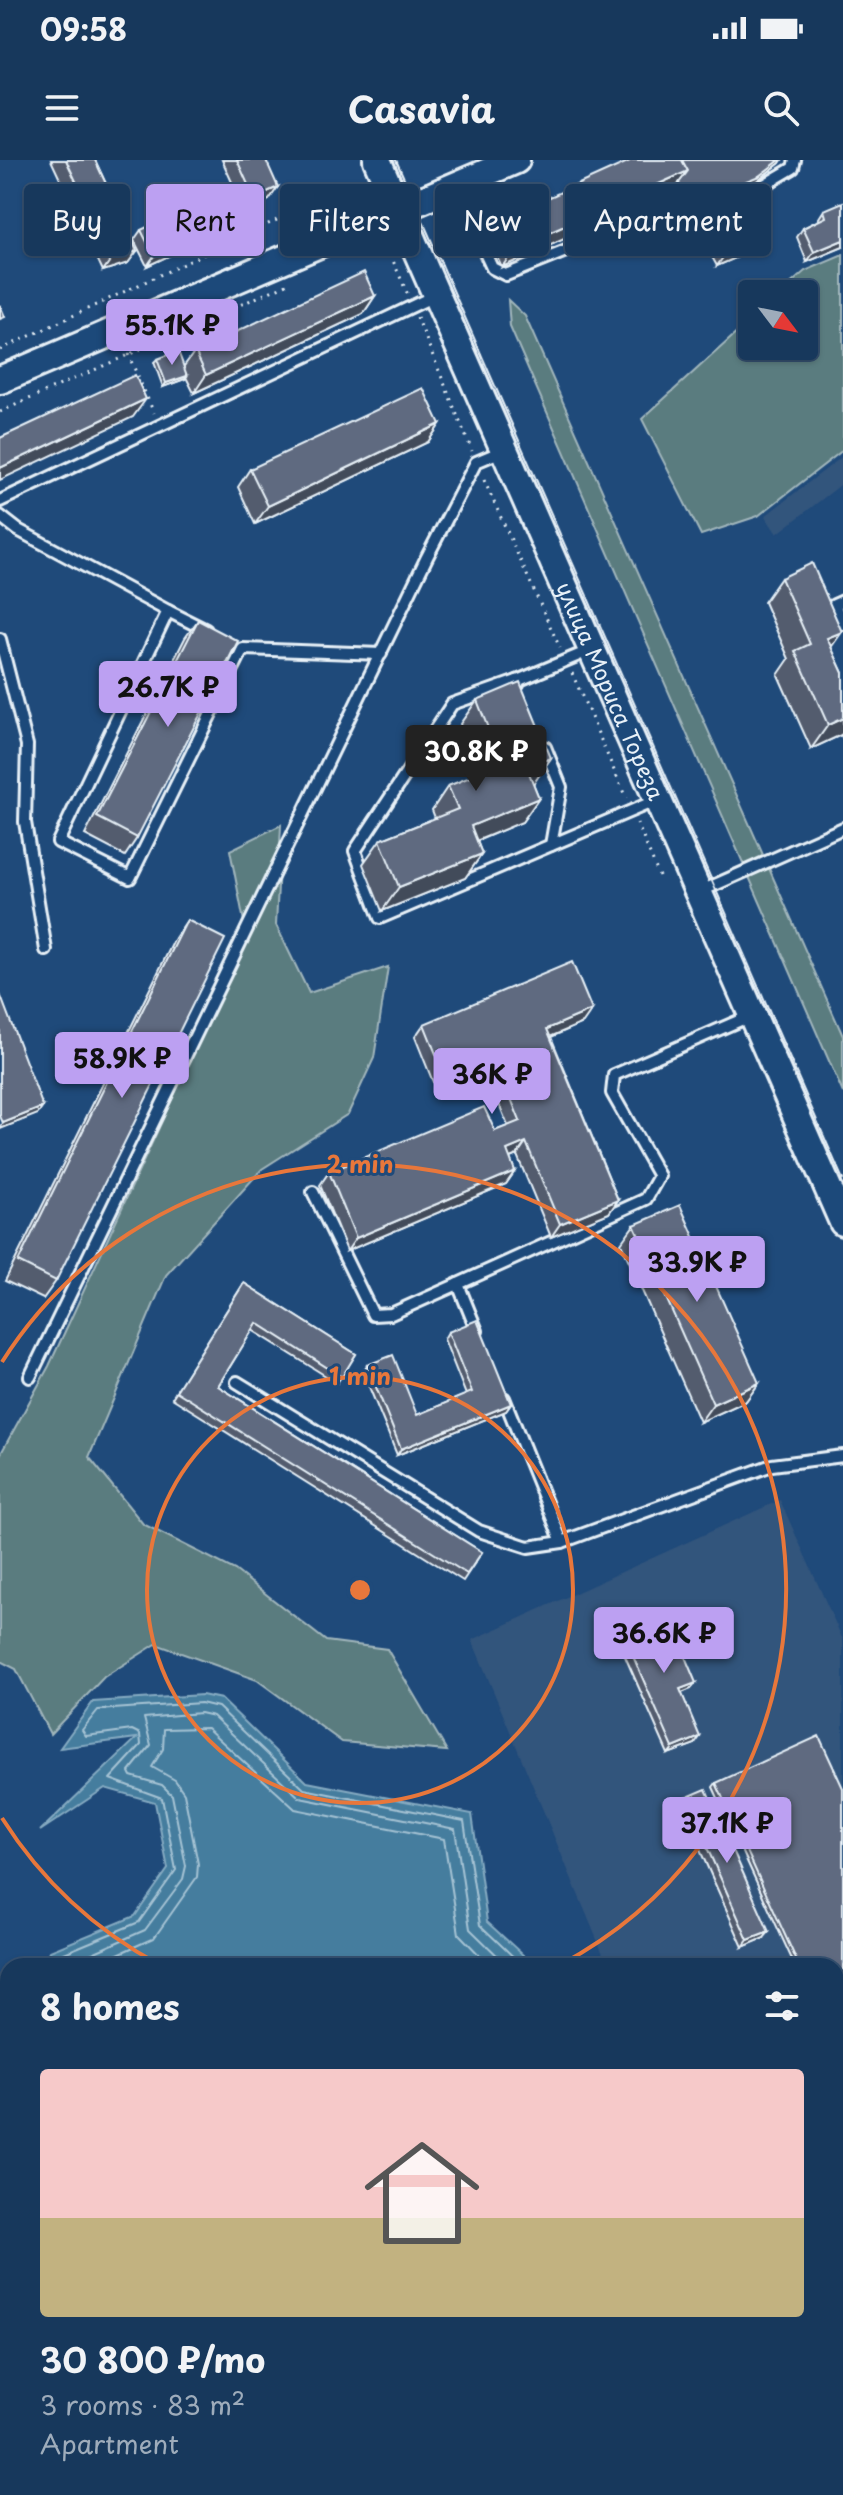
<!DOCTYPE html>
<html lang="en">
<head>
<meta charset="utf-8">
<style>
  body { margin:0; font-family:"Playpen Sans",sans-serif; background:#203f62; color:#f1f3f6; height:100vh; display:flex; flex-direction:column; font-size:30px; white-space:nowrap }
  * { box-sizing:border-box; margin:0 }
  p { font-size:26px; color:#9eacbb }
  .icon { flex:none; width:44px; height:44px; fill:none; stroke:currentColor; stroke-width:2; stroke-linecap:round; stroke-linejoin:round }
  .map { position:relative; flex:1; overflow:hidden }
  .drawer { position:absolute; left:0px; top:1798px; width:844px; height:538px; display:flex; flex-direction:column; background:#17385c; border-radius:24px 24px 0 0; box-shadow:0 2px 6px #0004,0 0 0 2px #365272 }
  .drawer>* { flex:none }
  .banner { position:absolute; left:24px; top:24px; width:796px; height:72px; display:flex; gap:16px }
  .needle { width:52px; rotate:122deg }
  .controls { position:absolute; left:738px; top:120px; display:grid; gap:16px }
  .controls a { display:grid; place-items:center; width:80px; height:80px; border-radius:8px; background:#17385c; box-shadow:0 2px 6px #0004,0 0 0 2px #365272; font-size:40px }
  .price { position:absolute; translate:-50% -68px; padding:0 18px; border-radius:8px; background:#bca0f2; color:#111; font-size:26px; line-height:52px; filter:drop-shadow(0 2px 4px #0008) }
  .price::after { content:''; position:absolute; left:50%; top:48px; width:24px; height:18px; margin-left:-12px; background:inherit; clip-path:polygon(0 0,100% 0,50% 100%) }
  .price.current { background:#222; color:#fff }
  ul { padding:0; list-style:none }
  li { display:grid; align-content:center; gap:16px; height:424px; padding:0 40px }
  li+li { border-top:2px solid #365272 }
  li span { display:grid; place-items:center; height:248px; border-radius:8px; color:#555 }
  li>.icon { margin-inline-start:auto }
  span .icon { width:144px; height:144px; fill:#fffc; stroke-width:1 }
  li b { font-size:34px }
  h2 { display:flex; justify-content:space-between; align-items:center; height:96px; padding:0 40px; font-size:34px }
  .tag { padding:0 28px; border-radius:8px; background:#17385c; box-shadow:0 2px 6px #0004,0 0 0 2px #365272; font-size:28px; line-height:72px }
  .tag.current { background:#bca0f2; color:#111 }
  .status { display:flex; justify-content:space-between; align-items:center; height:56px; padding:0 40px; background:#17385c; direction:ltr }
  .status svg { height:22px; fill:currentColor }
  header { display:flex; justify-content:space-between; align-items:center; height:104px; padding:0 40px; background:#17385c; font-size:36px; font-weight:700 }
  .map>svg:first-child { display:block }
</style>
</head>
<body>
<div class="status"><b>09:58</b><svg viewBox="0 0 49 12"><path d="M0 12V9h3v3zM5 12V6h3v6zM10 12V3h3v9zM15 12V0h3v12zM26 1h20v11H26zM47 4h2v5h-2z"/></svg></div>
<header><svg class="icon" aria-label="menu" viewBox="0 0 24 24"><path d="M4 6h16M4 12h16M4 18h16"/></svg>Casavia<svg class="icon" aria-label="search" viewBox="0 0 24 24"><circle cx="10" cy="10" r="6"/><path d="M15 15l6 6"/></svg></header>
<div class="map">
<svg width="843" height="2335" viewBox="0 0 843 2335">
  <rect width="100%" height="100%" fill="#1f4a7a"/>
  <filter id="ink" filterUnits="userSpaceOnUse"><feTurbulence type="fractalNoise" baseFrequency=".0125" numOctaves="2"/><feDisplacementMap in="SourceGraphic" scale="16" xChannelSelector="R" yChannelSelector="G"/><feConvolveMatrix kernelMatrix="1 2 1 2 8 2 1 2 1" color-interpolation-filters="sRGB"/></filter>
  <g filter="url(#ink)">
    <g fill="#32547c">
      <path d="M843 296V323L777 374 765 356Z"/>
      <path d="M780 1340 843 1480V2104L836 2105V1806H608L472 1480Z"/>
    </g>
    <g fill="#5a7b7f" stroke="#a1b6bc" stroke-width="2">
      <path d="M843 95V290L758 356 701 375 642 259 752 159V186H804V134H779L805 111Z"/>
      <path d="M508 140 525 156 843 876V933L510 167Z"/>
      <path d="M281 665 276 765 309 833 388 807 374 898 348 954 262 1009 166 1115 89 1297 143 1364 235 1410 326 1481 387 1489 447 1591 342 1582 257 1520 156 1484 104 1517 50 1574 16 1509 0 1501V1295L49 1206 247 777 230 690Z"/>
      <path d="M0 1868 8 1883V2072L0 2077Z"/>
      <path d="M0 2087 8 2134V2328H81L85 2335H0Z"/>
    </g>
    <g fill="#447d9e" stroke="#86abc2" stroke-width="2">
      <path d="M202 1535 221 1539 307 1622 472 1654 487 1762 535 1806H44L50 1791 135 1756 168 1709 155 1642 105 1628 40 1671 137 1578 60 1588 93 1542Z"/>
      <path d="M836 2245 843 2246V2335H376L379 2328H836Z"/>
    </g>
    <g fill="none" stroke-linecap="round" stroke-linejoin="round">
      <g stroke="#a6c3d4" stroke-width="2">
        <path d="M53 1806 57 1796 139 1762 176 1710 162 1638 110 1619 141 1585 140 1574 132 1570 86 1576 82 1570 98 1550 201 1543 218 1547 304 1629 464 1661 480 1765 523 1806"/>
        <path d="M63 1806 145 1770 183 1719 186 1706 172 1635 162 1625 131 1616 129 1612 151 1585 144 1558 200 1553 213 1556 300 1638 455 1669 470 1769 508 1806"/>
        <path d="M91 1806 154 1778 197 1717 198 1704 184 1633 175 1620 152 1607 163 1589 164 1569 207 1568 295 1649 444 1679 459 1774 490 1806"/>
      </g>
      <defs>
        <g id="service">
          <path d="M455 28 492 108 506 115 661 53H717L793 8 795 0"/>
          <path d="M0 341 434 136"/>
          <path d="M0 356 18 370 168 451 58 682 130 718 243 489 381 494"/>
          <path d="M843 441 834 445 843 464"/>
          <path d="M168 451 206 470"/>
          <path d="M0 479 27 585 25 662 46 790"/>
          <path d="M517 521 452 544 355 691 380 758 657 640"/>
          <path d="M518 524 517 521 591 490"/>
          <path d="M545 587 561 627 551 685"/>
          <path d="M699 732 843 668"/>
          <path d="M313 1032 373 1155 391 1154 458 1124"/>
          <path d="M477 1171 458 1124 646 1039 659 1016 612 933 614 915 750 856"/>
          <path d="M30 1217 427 397 476 302 502 291"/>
          <path d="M237 1222 479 1371 528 1387 562 1382"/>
          <path d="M504 1238 562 1382 772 1305 843 1296"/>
        </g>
        <g id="tertiary">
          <path id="s1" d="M377 0 843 1062"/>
          <path d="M0 220 516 0"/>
        </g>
      </defs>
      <use href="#service" stroke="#e8f1f8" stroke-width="16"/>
      <use href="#tertiary" stroke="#e8f1f8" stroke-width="32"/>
      <g stroke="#e8f1f8" stroke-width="3" stroke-dasharray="2 6" stroke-linecap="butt">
        <path d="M384 80 408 135"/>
        <path d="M417 157 472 291"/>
        <path d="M0 190 362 20"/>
        <path d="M128 194 154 253"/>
        <path d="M0 252 289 123"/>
        <path d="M484 320 560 488"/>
        <path d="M572 513 626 638"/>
        <path d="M637 663 659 716"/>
      </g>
      <use href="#service" stroke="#1f4a7a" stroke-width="10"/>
      <use href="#tertiary" stroke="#1f4a7a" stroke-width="26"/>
      <path stroke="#e8f1f8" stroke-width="2" d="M396 0 843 1020"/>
    </g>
    <g fill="#525c6e" stroke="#e8f1f8" stroke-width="2">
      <path d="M51 0H95L137 91 128 103 103 111Z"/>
      <path d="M222 0H266L269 40 245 51Z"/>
      <path d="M780 3 755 22 711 40 679 42 674 29 502 107 488 77 501 59Z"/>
      <path d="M824 50 843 87 807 102 797 77 803 68 817 61Z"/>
      <path d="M214 68 207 78 147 106 134 80 141 70Z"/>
      <path d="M708 68 738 97 717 106 701 77Z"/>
      <path d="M375 136 363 154 194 233 186 217 185 219 163 227 154 202 157 199 184 206 195 191Z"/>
      <path d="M440 264 428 282 255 364 238 327 250 309Z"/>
      <path d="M781 418 831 487 843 513V579L841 575 811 589 778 515 789 499 764 442Z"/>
      <path d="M198 460 137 678 125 696 85 675 185 478Z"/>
      <path d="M477 540 551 598 533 623 539 638 522 662 477 681 482 694 465 718 382 751 363 704 380 680 435 658 432 650 448 626 480 614 460 564Z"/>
      <path d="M187 760 56 1121 43 1139 5 1121 175 778Z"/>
      <path d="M583 863 551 877 618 1040 609 1053 551 1077 517 995 510 998 515 1011 506 1024 347 1091 320 1025 329 1012 495 971 508 966 484 907 435 927 415 877 424 864Z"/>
      <path d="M634 1065 759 1223 746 1241 700 1262 621 1083Z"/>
      <path d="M244 1123 356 1194 337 1223 252 1170 218 1226 482 1392 463 1421 172 1238Z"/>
      <path d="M448 1172 511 1244 506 1251 397 1295 363 1212 367 1205 417 1255 466 1235 444 1179Z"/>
      <path d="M622 1471 696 1523 691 1529 681 1533 695 1584 668 1594 617 1478Z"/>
      <path d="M716 1623 843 1628V1824L836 1827V1806H795L713 1627Z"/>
      <path d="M685 1638 764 1778 743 1787 680 1645Z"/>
    </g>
    <g fill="#424b5a" stroke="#e8f1f8" stroke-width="2">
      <path d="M780 0H782L780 3 755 22 711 40 679 42 684 35Z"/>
      <path d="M688 11 675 29 502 107 515 88Z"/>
      <path d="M278 27 269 40 245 51 254 38Z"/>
      <path d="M214 68 207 78 147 106 154 96Z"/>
      <path d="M843 80V87L807 102 814 92Z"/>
      <path d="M745 87 738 97 717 106 724 96Z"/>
      <path d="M137 91 128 103 103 111 112 98Z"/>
      <path d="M375 136 363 154 194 233 206 215Z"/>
      <path d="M187 216 185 219 163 227 166 223Z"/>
      <path d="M146 239 133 257 0 320V308Z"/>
      <path d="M440 264 428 282 255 364 268 346Z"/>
      <path d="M842 472 825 496 827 478Z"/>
      <path d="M843 558V573L841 575 811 589 828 565Z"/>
      <path d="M551 598 534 623 510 632 527 608Z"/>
      <path d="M539 638 522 662 454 690 471 666Z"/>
      <path d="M482 694 465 718 382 751 399 727Z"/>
      <path d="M592 850 583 863 538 882 547 869Z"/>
      <path d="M493 894 484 907 435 927 444 914Z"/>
      <path d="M43 947 38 954 0 969 3 963Z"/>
      <path d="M526 982 517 995 498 1003 507 990Z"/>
      <path d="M515 1011 506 1024 347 1091 356 1078Z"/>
      <path d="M618 1040 609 1053 551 1077 560 1064Z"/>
      <path d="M759 1223 746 1241 700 1262 713 1244Z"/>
      <path d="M511 1244 506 1251 397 1295 401 1289Z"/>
      <path d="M696 1523 691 1529 675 1536 680 1529Z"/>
      <path d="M700 1577 695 1584 668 1594 673 1588Z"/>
      <path d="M769 1772 764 1778 743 1787 748 1780Z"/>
    </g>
    <g fill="#5f6b80" stroke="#e8f1f8" stroke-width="2">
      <path d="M66 0H95L137 91 112 98Z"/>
      <path d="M237 0H266L278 27 254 38Z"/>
      <path d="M632 0H682L688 11 515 88 501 59Z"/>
      <path d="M682 0H780L759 16 716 33 684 35 679 23 688 11Z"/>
      <path d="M202 41 214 68 154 96 141 70Z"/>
      <path d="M843 42V80L814 92 803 68 826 57 824 50Z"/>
      <path d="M752 46 760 65 745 87 724 96 708 68Z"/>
      <path d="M364 112 375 136 206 215 195 191Z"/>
      <path d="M0 145 5 157 0 159Z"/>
      <path d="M178 191 187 216 166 223 157 199Z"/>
      <path d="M135 215 146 239 0 308V278Z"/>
      <path d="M423 228 440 264 268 346 250 309Z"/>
      <path d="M812 403 842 472 827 478 843 513V558L828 565 795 491 810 484 781 418Z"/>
      <path d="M198 460 238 481 137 678 97 657Z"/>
      <path d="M520 522 551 598 527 608 539 638 471 666 482 694 399 727 380 680 458 649 448 626 502 604 477 540Z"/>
      <path d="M187 760 225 779 56 1121 18 1102Z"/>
      <path d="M572 802 592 850 547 869 618 1040 560 1064 526 982 507 990 515 1011 356 1078 329 1012 484 947 495 971 520 961 493 894 444 914 424 864Z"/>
      <path d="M0 834 43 947 3 963 0 956Z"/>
      <path d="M680 1045 759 1223 713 1244 634 1065Z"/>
      <path d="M244 1123 356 1194 342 1217 257 1163 218 1226 482 1392 467 1414 176 1231Z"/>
      <path d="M477 1160 511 1244 401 1289 367 1205 393 1195 417 1255 472 1232 448 1172Z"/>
      <path d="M666 1451 696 1523 680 1529 700 1577 673 1588 622 1471Z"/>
      <path d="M819 1576 843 1628V1822L836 1825V1806H799L716 1623Z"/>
      <path d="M706 1629 769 1772 748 1780 685 1638Z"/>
    </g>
  </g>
  <g fill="none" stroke="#e8773b" stroke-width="4">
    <circle cx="360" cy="1430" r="213"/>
    <path d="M160 1805A425 425 0 0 1 2 1658M2 1202A425 425 0 1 1 560 1805"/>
  </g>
  <g text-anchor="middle" stroke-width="6" stroke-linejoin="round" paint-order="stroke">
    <g font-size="22" fill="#e8f1f8" stroke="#1f4a7a">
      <text dy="8" stroke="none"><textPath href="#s1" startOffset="580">улица Мориса Тореза</textPath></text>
    </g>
  </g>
  <circle cx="360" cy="1430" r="12" fill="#e8773b" stroke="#1f4a7a" stroke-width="4"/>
  <g font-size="24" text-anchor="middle" font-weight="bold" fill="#e8773b" stroke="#1f4a7a" stroke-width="6" stroke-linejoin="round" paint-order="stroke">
    <text x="360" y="1013">2 min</text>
    <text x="360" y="1225">1 min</text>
  </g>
</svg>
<div class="controls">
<a><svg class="needle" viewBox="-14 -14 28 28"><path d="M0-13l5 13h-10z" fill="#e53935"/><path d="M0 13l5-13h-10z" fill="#9eacbb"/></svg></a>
</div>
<b class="price" style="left:172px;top:207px">55.1K ₽</b>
<b class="price" style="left:168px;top:569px">26.7K ₽</b>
<b class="price current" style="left:476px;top:633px">30.8K ₽</b>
<b class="price" style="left:122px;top:940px">58.9K ₽</b>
<b class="price" style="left:492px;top:956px">36K ₽</b>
<b class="price" style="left:697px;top:1144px">33.9K ₽</b>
<b class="price" style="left:664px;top:1515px">36.6K ₽</b>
<b class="price" style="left:727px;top:1705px">37.1K ₽</b>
<div class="banner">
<a class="tag">Buy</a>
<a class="tag current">Rent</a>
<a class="tag">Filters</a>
<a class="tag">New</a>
<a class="tag">Apartment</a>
</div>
<section class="drawer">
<h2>8 homes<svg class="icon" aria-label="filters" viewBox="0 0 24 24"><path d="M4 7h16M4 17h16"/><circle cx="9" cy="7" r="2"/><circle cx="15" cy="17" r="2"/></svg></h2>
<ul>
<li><span style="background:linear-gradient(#f6c9c9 60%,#c2b280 0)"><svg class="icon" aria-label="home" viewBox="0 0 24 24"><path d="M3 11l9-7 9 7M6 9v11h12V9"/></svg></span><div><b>30 800 ₽/mo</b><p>3 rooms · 83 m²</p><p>Apartment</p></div></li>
</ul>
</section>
</div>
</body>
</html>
